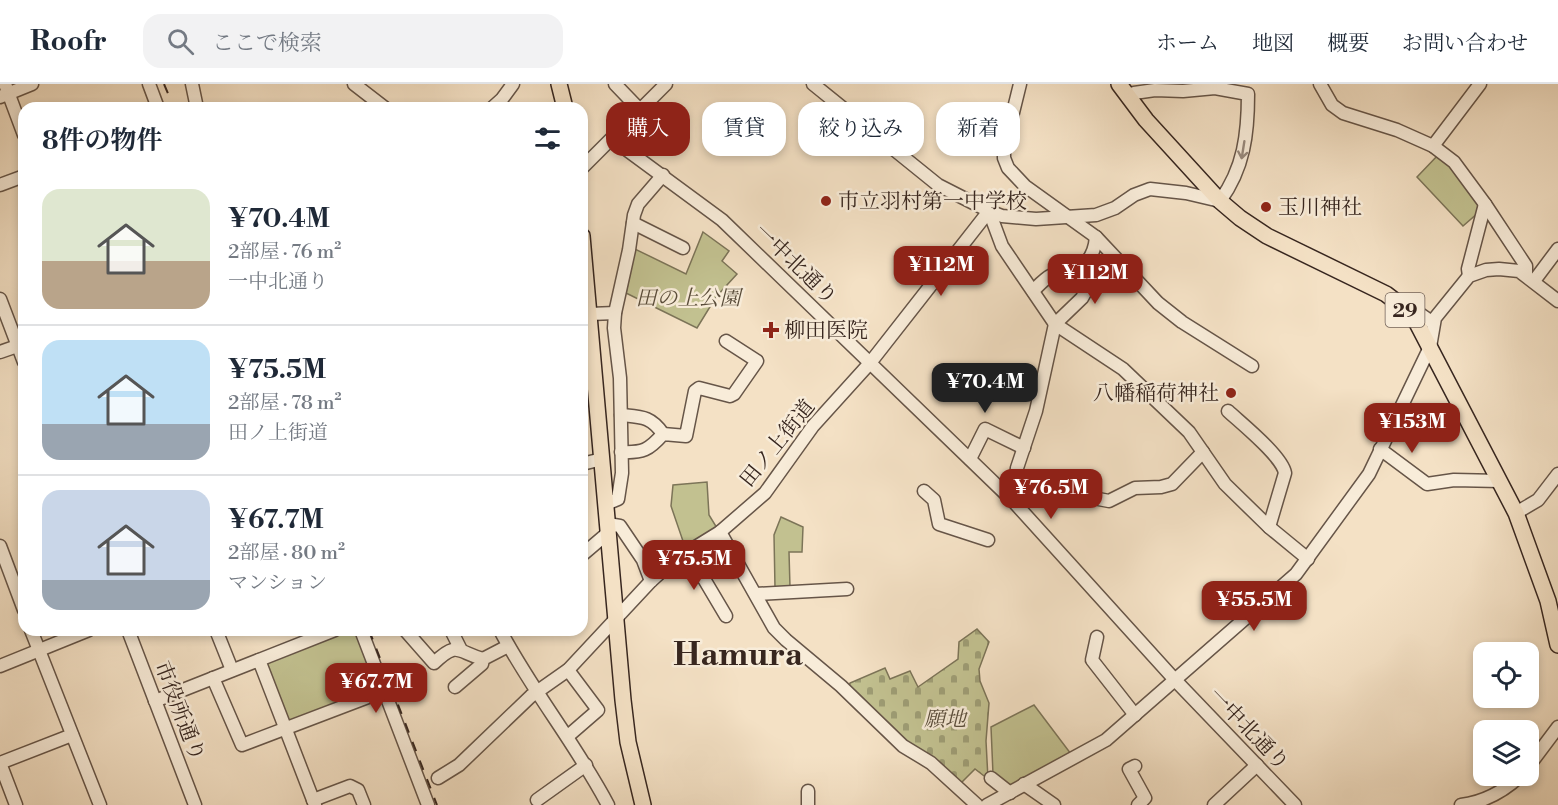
<!DOCTYPE html>
<html lang="ja">
<head>
<meta charset="utf-8">
<style>
  body { margin:0; font-family:"Libre Bodoni","Noto Serif JP",serif; background:#f2f2f3; color:#1f2937; height:100vh; display:flex; flex-direction:column; font-size:22px; white-space:nowrap }
  * { box-sizing:border-box; margin:0 }
  p { font-size:20px; color:#747a83 }
  .icon { flex:none; width:33px; height:33px; fill:none; stroke:currentColor; stroke-width:2; stroke-linecap:round; stroke-linejoin:round }
  .map { position:relative; flex:1; overflow:hidden }
  .details { position:absolute; left:18px; top:18px; width:570px; height:534px; display:flex; flex-direction:column; background:#fff; border-radius:18px; box-shadow:0 3px 9px #0003 }
  .details>* { flex:none }
  .banner { position:absolute; left:606px; top:18px; width:570px; height:54px; display:flex; gap:12px }
  .tools { position:absolute; left:1473px; top:558px; display:grid; gap:12px }
  .tools a { display:grid; place-items:center; width:66px; height:66px; border-radius:12px; background:#fff; box-shadow:0 3px 9px #0003; font-size:30px }
  .price { position:absolute; translate:-50% -51px; padding:0 14px; border-radius:12px; background:#8f2418; color:#fff; font-size:20px; line-height:39px; filter:drop-shadow(0 2px 3px #0008) }
  .price::after { content:''; position:absolute; left:50%; top:36px; width:18px; height:14px; margin-left:-9px; background:inherit; clip-path:polygon(0 0,100% 0,50% 100%) }
  .price.current { background:#222; color:#fff }
  ul { padding:0; list-style:none }
  li { display:flex; align-items:center; gap:18px; height:150px; padding:0 24px }
  li+li { border-top:2px solid #e0e1e3 }
  li span { display:grid; place-items:center; flex:none; width:168px; height:120px; border-radius:18px; color:#555 }
  li>.icon { margin-inline-start:auto }
  span .icon { width:72px; height:72px; fill:#fffc; stroke-width:1 }
  li b { font-size:26px }
  h2 { display:flex; justify-content:space-between; align-items:center; height:72px; padding:0 24px; font-size:26px }
  .tag { padding:0 21px; border-radius:18px; background:#fff; box-shadow:0 3px 9px #0003; font-size:21px; line-height:54px }
  .tag.current { background:#8f2418; color:#fff }
  header { display:flex; align-items:center; gap:36px; box-sizing:border-box; height:84px; padding:0 30px; background:#fff; border-bottom:2px solid #e0e1e3 }
  header strong { font-size:28px }
  nav { display:flex; gap:33px; margin-inline-start:auto; font-size:21px }
  .search { width:420px; height:54px; background:#f2f2f3; display:flex; align-items:center; gap:15px; box-sizing:border-box; padding:0 21px; border-radius:18px; color:#747a83; font-size:22px }
  .map>svg:first-child { display:block }
</style>
</head>
<body>
<header>
<strong>Roofr</strong>
<div class="search"><svg class="icon" aria-label="search" viewBox="0 0 24 24"><circle cx="10" cy="10" r="6"/><path d="M15 15l6 6"/></svg>ここで検索</div>
<nav><a>ホーム</a><a>地図</a><a>概要</a><a>お問い合わせ</a></nav>
</header>
<div class="map">
<svg width="1558" height="721" viewBox="0 0 1558 721">
  <defs>
    <pattern id="cemetery-stones" width="16" height="16" patternUnits="userSpaceOnUse" patternTransform="scale(1.5)"><rect width="16" height="16" fill="#c2c190"/><path d="M2 7V4a2 2 0 0 1 4 0v3zM10 15v-3a2 2 0 0 1 4 0v3z" fill="#9e9d75"/></pattern>
  </defs>
  <rect width="100%" height="100%" fill="#f4e1c5"/>
  <filter id="stains"><feTurbulence type="fractalNoise" baseFrequency=".00333" numOctaves="4"/><feColorMatrix values="0 0 0 0 .2 0 0 0 0 .09 0 0 0 0 .02 0 0 0 .5 -.17"/></filter>
  <radialGradient id="worn" r=".72"><stop offset=".6" stop-color="#630" stop-opacity="0"/><stop offset="1" stop-color="#630" stop-opacity=".3"/></radialGradient>
  <path fill="url(#cemetery-stones)" stroke="#7c7458" stroke-width="1.5" d="M977 545 989 558 979 585 980 597 989 619 986 657 988 695 975 685 960 700 904 661 849 603 850 599 885 584 890 595 910 587 918 603 958 575 959 558Z"/>
  <g fill="#c2c190" stroke="#7c7458" stroke-width="1.5">
    <path d="M1439 70 1454 82 1481 120 1479 128 1463 142 1417 93Z"/>
    <path d="M703 148 729 167 722 177 737 190 716 213 697 244 626 209 635 165 686 190Z"/>
    <path d="M707 398 709 431 717 444 685 463 671 422 673 401Z"/>
    <path d="M781 433 803 443 802 468H789L790 503 775 504 774 451Z"/>
    <path d="M349 546H356L378 602 377 607 289 640 266 581 268 576Z"/>
    <path d="M1034 621 1071 670 1010 704 993 690 991 643Z"/>
  </g>
  <g fill="none" stroke-linecap="round" stroke-linejoin="round">
    <defs>
      <g id="minor">
        <path d="M5 0 24 51"/>
        <path d="M149 0 158 24"/>
        <path d="M192 0 197 24"/>
        <path d="M354 0 385 24"/>
        <path d="M615 0 640 26"/>
        <path d="M813 0 938 101 989 127 1002 132 1036 135 1096 131 1115 124 1134 111 1150 105 1186 109 1220 117C1244 84 1248 50 1248 10L1215 4 1183 7 1155 6 1134 9 1128 14"/>
        <path d="M1020 0 1004 65V74L1008 84 1025 102 1096 153 1158 219 1182 238 1252 282"/>
        <path d="M1320 0 1332 21 1343 29 1397 46 1433 62 1454 78 1485 120 1526 182V191"/>
        <path d="M0 13 32 0"/>
        <path d="M492 24 502 15 513 0"/>
        <path d="M612 55 722 136 1013 417 1175 596 1295 721"/>
        <path d="M1433 62 1480 0"/>
        <path d="M582 84 666 0"/>
        <path d="M0 101 24 92"/>
        <path d="M989 127 1002 162 1055 240 1123 285 1189 348 1225 400 1269 443 1308 475"/>
        <path d="M633 139 683 164"/>
        <path d="M1469 192 1468 185 1485 120"/>
        <path d="M1534 197 1558 165"/>
        <path d="M1033 207C1038 202 1045 194 1052 191 1076 182 1093 185 1096 153"/>
        <path d="M0 215 24 278"/>
        <path d="M1404 224 1420 230 1433 239"/>
        <path d="M590 230 615 229"/>
        <path d="M0 268 23 260"/>
        <path d="M1228 327C1242 340 1282 372 1285 389L1269 443"/>
        <path d="M621 331C641 333 651 332 663 350"/>
        <path d="M1380 365 1427 400 1454 396 1500 397"/>
        <path d="M621 368C643 369 649 366 663 350L686 352 695 307 699 304 730 312 734 310 757 277 726 257"/>
        <path d="M970 375 985 345 1024 364"/>
        <path d="M582 380 602 375"/>
        <path d="M924 407 934 416 939 440 988 456"/>
        <path d="M1072 410 1109 417 1135 404 1161 403 1172 400 1203 368"/>
        <path d="M1013 417 1017 384 1036 327 1055 240 1082 214 1087 205 1089 200 1085 185 1086 179"/>
        <path d="M606 420 618 415 622 389 620 294 614 244 615 229 629 166 634 131 638 120 663 91"/>
        <path d="M1516 429 1538 416 1558 390"/>
        <path d="M608 440 620 442 643 476 651 497"/>
        <path d="M720 448 774 544 786 556 841 602 903 662 931 679 977 721"/>
        <path d="M0 462 24 526"/>
        <path d="M688 468 726 532"/>
        <path d="M582 471 609 448"/>
        <path d="M756 510 847 505"/>
        <path d="M31 546 100 721"/>
        <path d="M128 546 195 721"/>
        <path d="M216 546 232 586"/>
        <path d="M361 546 428 721"/>
        <path d="M405 546 434 579C458 556 457 568 483 575"/>
        <path d="M451 546 461 566"/>
        <path d="M500 546C532 607 576 660 608 721"/>
        <path d="M1097 553 1092 576 1135 631"/>
        <path d="M259 576 315 721"/>
        <path d="M0 582 89 546"/>
        <path d="M213 594 242 661 384 607"/>
        <path d="M455 603 482 580 483 575 508 562"/>
        <path d="M155 617 335 546"/>
        <path d="M568 652 598 626 568 586"/>
        <path d="M0 679 72 651"/>
        <path d="M0 679 16 721"/>
        <path d="M1135 682 1129 685 1145 714 1138 721"/>
        <path d="M1528 683 1558 643"/>
        <path d="M438 694 459 681 531 612 568 586 651 497 673 477 720 448 765 409 813 342 870 279 989 127"/>
        <path d="M991 694 1010 709"/>
        <path d="M1024 700 1054 721"/>
        <path d="M313 716 350 702 358 706 364 721"/>
        <path d="M537 716 586 681"/>
        <path d="M808 721V707"/>
        <path d="M987 721 1106 656 1296 490 1369 390 1430 263 1435 234 1469 192 1486 186 1499 185 1519 187 1558 217"/>
        <path d="M1214 721 1257 681"/>
        <path d="M1461 721C1484 718 1503 708 1520 692"/>
      </g>
      <g id="major">
        <path d="M559 0 565 24"/>
        <path d="M1119 0 1146 36 1220 117 1240 134 1267 152 1386 210 1403 223 1417 239 1516 429 1548 517 1558 561"/>
        <path d="M582 152 623 616 628 658 643 721"/>
      </g>
    </defs>
    <use href="#minor" stroke="#665548" stroke-width="15"/>
    <use href="#major" stroke="#37261f" stroke-width="18"/>
    <use href="#minor" stroke="#f8ecd9" stroke-width="12"/>
    <use href="#major" stroke="#f4e1c5" stroke-width="15"/>
    <g stroke="#37261f" stroke-width="2" stroke-dasharray="10 10" stroke-linecap="butt">
      <path d="M164 0 174 24"/>
      <path d="M369 546 437 721"/>
    </g>
  </g>
  <defs><path id="oneway-shaft" d="M-6 0H5M1.5-3L5.5 0L1.5 3" fill="none" stroke-width="1.6" stroke-linecap="round" stroke-linejoin="round" transform="scale(1.5)"/></defs>
  <use stroke="#98897c" href="#oneway-shaft" transform="translate(1243 66) rotate(99)"/>
  <g fill="#8f2418" stroke="#f8ecd9" stroke-width="2">
    <circle cx="826" cy="117" r="6"/>
    <circle cx="1266" cy="123" r="6"/>
    <path d="M768 237h6v6h6v6h-6v6h-6v-6h-6v-6h6z"/>
    <circle cx="1231" cy="309" r="6"/>
  </g>
  <g text-anchor="middle" stroke-width="5" stroke-linejoin="round" paint-order="stroke">
    <rect fill="#f8ecd9" stroke="#716157" stroke-width="1.5" x="1385.5" y="209" width="39" height="34" rx="4.5"/>
    <g font-size="20" font-weight="bold" fill="#37261f">
      <text x="1405" y="233">29</text>
    </g>
    <g font-size="21" fill="#37261f" stroke="#f8ecd9" text-anchor="start">
      <text x="838" y="124">市立羽村第一中学校</text>
      <text x="1278" y="130">玉川神社</text>
      <text x="784" y="253">柳田医院</text>
      <text x="1219" y="316" text-anchor="end">八幡稲荷神社</text>
    </g>
    <g font-size="21" fill="#37261f" stroke="#f8ecd9">
      <text transform="translate(796 180) rotate(44)" y="7">一中北通り</text>
      <text transform="translate(777 359) rotate(-51)" y="7">田ノ上街道</text>
      <text transform="translate(180 627) rotate(69)" y="7">市役所通り</text>
      <text transform="translate(1249 645) rotate(46)" y="7">一中北通り</text>
    </g>
    <g font-size="21" font-style="italic" fill="#5a4d3b" stroke="#f8ecd9">
      <text x="688" y="221">田の上公園</text>
      <text x="945" y="642">願地</text>
    </g>
    <g font-size="33" font-weight="bold" fill="#37261f" stroke="#f8ecd9">
      <text x="738" y="581">Hamura</text>
    </g>
  </g>
  <rect width="100%" height="100%" filter="url(#stains)"/>
  <rect width="100%" height="100%" fill="url(#worn)"/>
</svg>
<div class="tools">
<a><svg class="icon" aria-label="locate" viewBox="0 0 24 24"><circle cx="12" cy="12" r="6"/><path d="M12 2v4M12 18v4M2 12h4M18 12h4"/></svg></a>
<a><svg class="icon" aria-label="layers" viewBox="0 0 24 24"><path d="M12 4l9 5-9 5-9-5zM3 14l9 5 9-5"/></svg></a>
</div>
<b class="price" style="left:941px;top:213px">¥112M</b>
<b class="price" style="left:1095px;top:221px">¥112M</b>
<b class="price current" style="left:985px;top:330px">¥70.4M</b>
<b class="price" style="left:1412px;top:370px">¥153M</b>
<b class="price" style="left:1051px;top:436px">¥76.5M</b>
<b class="price" style="left:694px;top:507px">¥75.5M</b>
<b class="price" style="left:1254px;top:548px">¥55.5M</b>
<b class="price" style="left:376px;top:630px">¥67.7M</b>
<div class="banner">
<a class="tag current">購入</a>
<a class="tag">賃貸</a>
<a class="tag">絞り込み</a>
<a class="tag">新着</a>
</div>
<section class="details">
<h2>8件の物件<svg class="icon" aria-label="filters" viewBox="0 0 24 24"><path d="M4 7h16M4 17h16"/><circle cx="9" cy="7" r="2"/><circle cx="15" cy="17" r="2"/></svg></h2>
<ul>
<li><span style="background:linear-gradient(#dfe7d0 60%,#b9a48a 0)"><svg class="icon" aria-label="home" viewBox="0 0 24 24"><path d="M3 11l9-7 9 7M6 9v11h12V9"/></svg></span><div><b>¥70.4M</b><p>2部屋 · 76 m²</p><p>一中北通り</p></div></li>
<li><span style="background:linear-gradient(#bfe0f5 70%,#9aa5b1 0)"><svg class="icon" aria-label="home" viewBox="0 0 24 24"><path d="M3 11l9-7 9 7M6 9v11h12V9"/></svg></span><div><b>¥75.5M</b><p>2部屋 · 78 m²</p><p>田ノ上街道</p></div></li>
<li><span style="background:linear-gradient(#c9d6e8 75%,#9aa5b1 0)"><svg class="icon" aria-label="home" viewBox="0 0 24 24"><path d="M3 11l9-7 9 7M6 9v11h12V9"/></svg></span><div><b>¥67.7M</b><p>2部屋 · 80 m²</p><p>マンション</p></div></li>
</ul>
</section>
</div>
</body>
</html>
